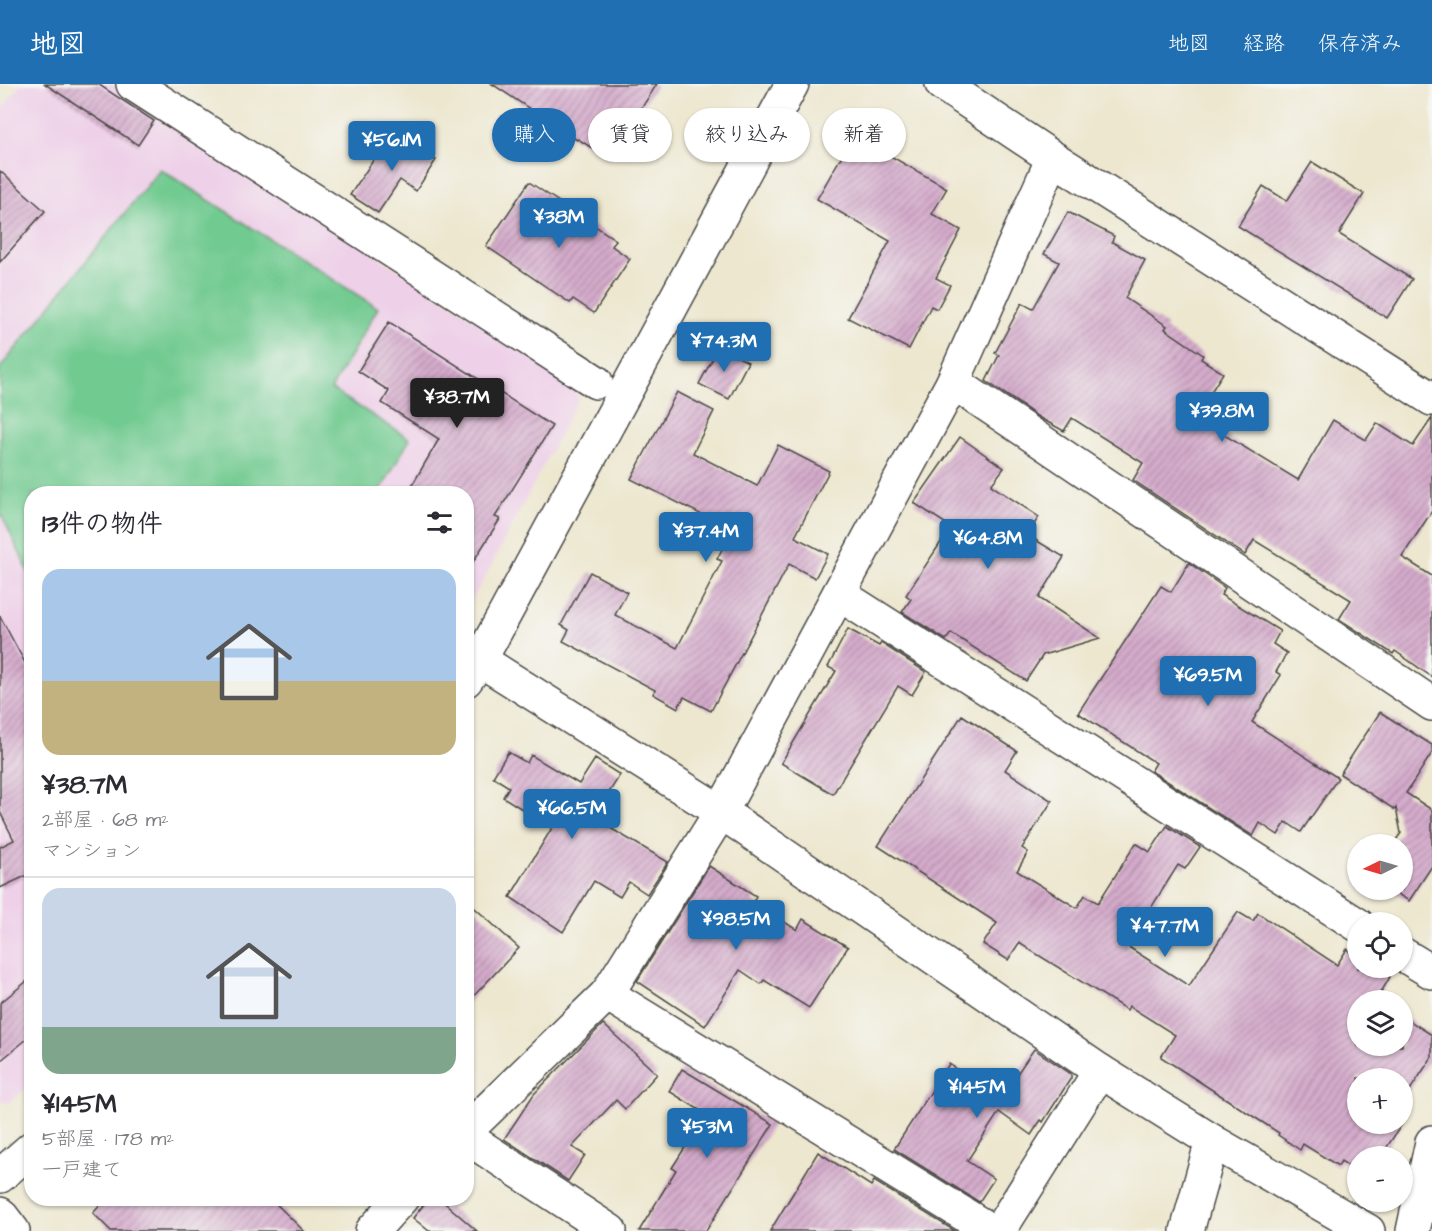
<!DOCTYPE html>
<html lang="ja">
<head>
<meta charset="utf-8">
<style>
  body { margin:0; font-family:"Architects Daughter","Klee One",sans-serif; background:#f7f7f7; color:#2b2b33; height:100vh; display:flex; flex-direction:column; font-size:22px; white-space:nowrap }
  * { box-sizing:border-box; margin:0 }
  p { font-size:20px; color:#7c7c81 }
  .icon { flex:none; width:33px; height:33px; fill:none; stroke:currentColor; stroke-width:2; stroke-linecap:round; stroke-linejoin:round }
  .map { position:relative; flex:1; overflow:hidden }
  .sheet { position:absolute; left:24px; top:402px; width:450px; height:720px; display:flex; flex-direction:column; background:#fff; border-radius:24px; box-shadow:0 2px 4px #0004 }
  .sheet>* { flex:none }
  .top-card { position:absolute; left:492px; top:24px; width:570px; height:54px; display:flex; gap:12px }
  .needle { width:39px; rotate:265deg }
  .controls { position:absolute; left:1347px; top:750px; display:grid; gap:12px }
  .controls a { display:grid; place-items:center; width:66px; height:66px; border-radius:50%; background:#fff; box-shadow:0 2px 4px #0004; font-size:30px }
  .price { position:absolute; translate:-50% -51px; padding:0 14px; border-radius:6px; background:#1f6fb2; color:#fff; font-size:20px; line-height:39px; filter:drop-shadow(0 2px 3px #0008) }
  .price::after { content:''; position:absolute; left:50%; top:36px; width:18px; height:14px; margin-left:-9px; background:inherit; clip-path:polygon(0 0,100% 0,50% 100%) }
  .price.current { background:#222; color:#fff }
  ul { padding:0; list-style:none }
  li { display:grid; align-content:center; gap:12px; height:318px; padding:0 18px }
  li+li { border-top:2px solid #e1e1e2 }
  li span { display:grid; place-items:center; height:186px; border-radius:18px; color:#555 }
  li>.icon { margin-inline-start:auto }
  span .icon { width:108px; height:108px; fill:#fffc; stroke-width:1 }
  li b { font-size:26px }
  h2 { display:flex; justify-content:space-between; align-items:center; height:72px; padding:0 18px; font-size:26px }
  .tag { padding:0 21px; border-radius:27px; background:#fff; box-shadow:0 2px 4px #0004; font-size:21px; line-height:54px }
  .tag.current { background:#1f6fb2; color:#fff }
  header { display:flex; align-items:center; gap:36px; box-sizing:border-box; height:84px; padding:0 30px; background:#1f6fb2; color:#fff }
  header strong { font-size:28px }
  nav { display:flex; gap:33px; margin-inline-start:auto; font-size:21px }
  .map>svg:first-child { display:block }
</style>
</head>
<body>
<header>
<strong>地図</strong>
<nav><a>地図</a><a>経路</a><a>保存済み</a></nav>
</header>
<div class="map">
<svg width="1432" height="1147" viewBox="0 0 1432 1147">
  <defs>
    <pattern id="building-hatch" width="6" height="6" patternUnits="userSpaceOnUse" patternTransform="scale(1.5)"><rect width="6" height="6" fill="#d5accc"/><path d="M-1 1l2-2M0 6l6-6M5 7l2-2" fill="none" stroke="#ad8ca6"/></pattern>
  </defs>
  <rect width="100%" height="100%" fill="#f6f6f2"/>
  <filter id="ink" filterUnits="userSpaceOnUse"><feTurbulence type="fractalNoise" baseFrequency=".0167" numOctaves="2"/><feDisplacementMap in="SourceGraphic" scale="12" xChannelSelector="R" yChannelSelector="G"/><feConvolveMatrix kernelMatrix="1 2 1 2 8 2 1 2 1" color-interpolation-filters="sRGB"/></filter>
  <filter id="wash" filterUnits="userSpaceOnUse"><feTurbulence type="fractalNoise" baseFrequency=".008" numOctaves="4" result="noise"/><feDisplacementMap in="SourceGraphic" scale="24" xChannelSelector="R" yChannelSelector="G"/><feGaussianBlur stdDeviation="1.35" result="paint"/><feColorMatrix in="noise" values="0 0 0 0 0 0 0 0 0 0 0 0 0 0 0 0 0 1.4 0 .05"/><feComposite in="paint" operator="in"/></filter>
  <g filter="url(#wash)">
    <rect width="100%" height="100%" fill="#ede7cf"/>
    <path fill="#eed0e8" d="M21 0H110L574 299 578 315 481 501 467 523 466 410H32L31 1001 10 1018 0 1019V27Z"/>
    <path fill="#71ca90" stroke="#4e7a5e" stroke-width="1.5" d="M160 85 378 224 331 305 410 355 379 409 32 410 31 493 0 428V284Z"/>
    <g id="blocks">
      <g fill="url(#building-hatch)">
        <path d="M45 0H98L154 37 138 61Z"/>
        <path d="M492 0H657L609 75 578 55 577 56Z"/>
        <path d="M860 40 884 54 878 65 947 104 932 130 961 146 936 194 950 201 937 225 931 222 909 265 848 234 890 157 817 115Z"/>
        <path d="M392 48 436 76 416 107 400 96 378 129 350 111Z"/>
        <path d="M1312 78 1364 110 1339 150 1412 195 1387 234 1238 142 1263 102 1287 117Z"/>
        <path d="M0 87 45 127 0 178Z"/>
        <path d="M529 98 616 156 612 162 630 175 594 229 573 215 570 219 486 162Z"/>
        <path d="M1068 128 1114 152 1112 158 1145 176 1125 214 1167 242 1165 245 1203 271 1201 275 1223 289 1195 333 1298 396 1333 336 1366 356 1377 339 1413 362 1432 334V427L1402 473 1432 492V593L1395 567 1393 570 1339 535 1351 516 1254 456 1245 471 1133 396 1143 379 1072 334 1064 347 1040 334 986 297 999 271 995 269 1022 219 1033 225 1059 178 1044 170Z"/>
        <path d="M389 238 552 342 495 433 500 435 466 489V410H407L439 355 382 319 389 307 358 287Z"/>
        <path d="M719 263 748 278 729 315 699 300Z"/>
        <path d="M677 308 714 327 693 369 757 402 778 361 829 387 795 453 828 470 815 494 789 480 711 627 684 613 678 624 653 610 655 606 563 557 569 546 561 541 590 488 627 508 615 531 677 564 722 477 717 475 732 446 631 395Z"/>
        <path d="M960 353 1004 384 991 401 1039 433 1027 451 1064 473 1039 514 1100 554 1043 571 1026 597 951 549 946 556 902 528 911 515 906 511 951 443 914 419Z"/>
        <path d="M1189 479 1225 504 1221 511 1280 547 1273 560 1287 569 1276 588 1281 591 1252 638 1338 694 1301 748 1286 738 1278 751 1260 739 1253 752 1151 687 1156 679 1078 629 1161 502 1171 508Z"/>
        <path d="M0 532 32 592V789L0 804V763L14 756 0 728Z"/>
        <path d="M848 545 879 562 881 559 926 588 912 611 898 602 833 710 781 679 836 587 828 583Z"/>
        <path d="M1380 628 1432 661V669L1406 709 1432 726V782L1409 817 1391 806H1402V760H1393L1401 749 1396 724 1395 726 1340 690Z"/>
        <path d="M962 631 1017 667 1005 686 1052 717 1022 764 1028 768 1017 787 1077 824 1085 811 1098 819 1136 759 1150 768 1167 742 1200 763 1185 785 1178 781 1127 862 1189 902 1238 828 1253 837 1258 829 1337 881 1347 865 1358 872V884H1376L1390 893 1377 915 1380 916H1358V962H1402V932L1432 951V973L1402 1018V994H1358V1040H1402L1381 1072H1358V1088L1341 1077 1338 1082 1303 1060 1300 1066 1278 1051 1279 1049 1161 973 1175 951 1129 922 1127 926 1019 859 1008 876 983 860 997 839 878 762Z"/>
        <path d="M508 668 527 679 531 671 579 700 595 675 620 691 593 734 668 778 647 810 629 798 620 813 594 797 563 848 510 813 552 744 503 713 509 703 493 693Z"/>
        <path d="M709 782 756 812 753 818 797 846 803 835 848 863 809 924 764 896 761 900 740 886 705 942 637 897Z"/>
        <path d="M466 816 519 864 466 920Z"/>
        <path d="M32 893V951L0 977V919Z"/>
        <path d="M603 940 657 990 625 1025 616 1016 572 1063 585 1071 568 1097 504 1055 534 1010Z"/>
        <path d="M1034 965 1071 990V994L1043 1038 1041 1036 1031 1051 999 1028 967 1077 994 1095 979 1118 894 1065 949 980 1001 1013Z"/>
        <path d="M682 985 773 1040 706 1147H639L676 1086 672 1084 706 1030 669 1007Z"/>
        <path d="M818 1068 871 1102 874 1097 955 1147H770Z"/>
        <path d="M107 1114H270L304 1147H111L93 1129Z"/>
        <path d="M429 1114H439L477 1147H429L413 1134Z"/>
      </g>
    </g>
  </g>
  <g filter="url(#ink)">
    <use href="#blocks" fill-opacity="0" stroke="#484744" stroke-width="1.5"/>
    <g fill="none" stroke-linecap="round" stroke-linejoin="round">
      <defs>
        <g id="minor">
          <path d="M133 0 596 298"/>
          <path d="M942 0 1053 74 1432 315"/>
          <path d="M953 298 1432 620"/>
          <path d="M839 510 1358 841"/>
          <path d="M480 576 721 728 1100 987 1212 1057 1368 1147"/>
          <path d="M466 596 480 576 792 0"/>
          <path d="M1402 870 1432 888"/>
          <path d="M607 910 991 1147"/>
          <path d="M466 1047 607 910 721 728 953 298 1053 74"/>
          <path d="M466 1053 610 1147"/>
          <path d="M0 1092 32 1064"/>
          <path d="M372 1147 402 1114"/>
          <path d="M999 1147 1100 987"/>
          <path d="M1187 1147 1212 1057"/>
          <path d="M1413 1147 1432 1058"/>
        </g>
        <path id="major" d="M0 1130 13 1147"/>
      </defs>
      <use href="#minor" stroke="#484744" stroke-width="36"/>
      <use href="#major" stroke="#484744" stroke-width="36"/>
      <use href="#minor" stroke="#fff" stroke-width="33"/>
      <use href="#major" stroke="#fff" stroke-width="33"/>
    </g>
  </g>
</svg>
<div class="controls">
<a><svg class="needle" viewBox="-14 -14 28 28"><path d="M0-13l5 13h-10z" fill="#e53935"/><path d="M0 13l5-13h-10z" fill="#7c7c81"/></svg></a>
<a><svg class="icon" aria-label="locate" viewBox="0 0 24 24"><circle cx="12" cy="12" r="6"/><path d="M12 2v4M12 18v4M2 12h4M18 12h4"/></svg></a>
<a><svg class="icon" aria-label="layers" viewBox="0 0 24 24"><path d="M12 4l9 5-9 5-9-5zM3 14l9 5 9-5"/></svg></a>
<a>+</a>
<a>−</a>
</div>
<b class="price" style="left:392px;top:88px">¥56.1M</b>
<b class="price" style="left:559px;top:165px">¥38M</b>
<b class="price" style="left:724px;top:289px">¥74.3M</b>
<b class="price current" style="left:457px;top:345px">¥38.7M</b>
<b class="price" style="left:1222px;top:359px">¥39.8M</b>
<b class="price" style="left:706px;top:479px">¥37.4M</b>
<b class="price" style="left:988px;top:486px">¥64.8M</b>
<b class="price" style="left:1208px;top:623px">¥69.5M</b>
<b class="price" style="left:572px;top:756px">¥66.5M</b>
<b class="price" style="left:736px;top:867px">¥98.5M</b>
<b class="price" style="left:1165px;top:874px">¥47.7M</b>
<b class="price" style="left:977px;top:1035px">¥145M</b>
<b class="price" style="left:707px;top:1075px">¥53M</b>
<div class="top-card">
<a class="tag current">購入</a>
<a class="tag">賃貸</a>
<a class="tag">絞り込み</a>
<a class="tag">新着</a>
</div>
<section class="sheet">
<h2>13件の物件<svg class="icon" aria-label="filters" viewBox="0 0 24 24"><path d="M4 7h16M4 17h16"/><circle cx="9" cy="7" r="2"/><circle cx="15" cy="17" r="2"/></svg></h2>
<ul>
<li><span style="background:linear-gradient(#a9c7e8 60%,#c2b280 0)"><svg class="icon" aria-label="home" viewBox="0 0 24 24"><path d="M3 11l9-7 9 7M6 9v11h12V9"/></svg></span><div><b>¥38.7M</b><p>2部屋 · 68 m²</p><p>マンション</p></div></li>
<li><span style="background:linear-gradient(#c9d6e8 75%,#7fa58c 0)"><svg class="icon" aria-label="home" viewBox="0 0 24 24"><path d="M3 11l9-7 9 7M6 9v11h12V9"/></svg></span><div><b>¥145M</b><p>5部屋 · 178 m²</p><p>一戸建て</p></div></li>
</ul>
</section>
</div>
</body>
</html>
